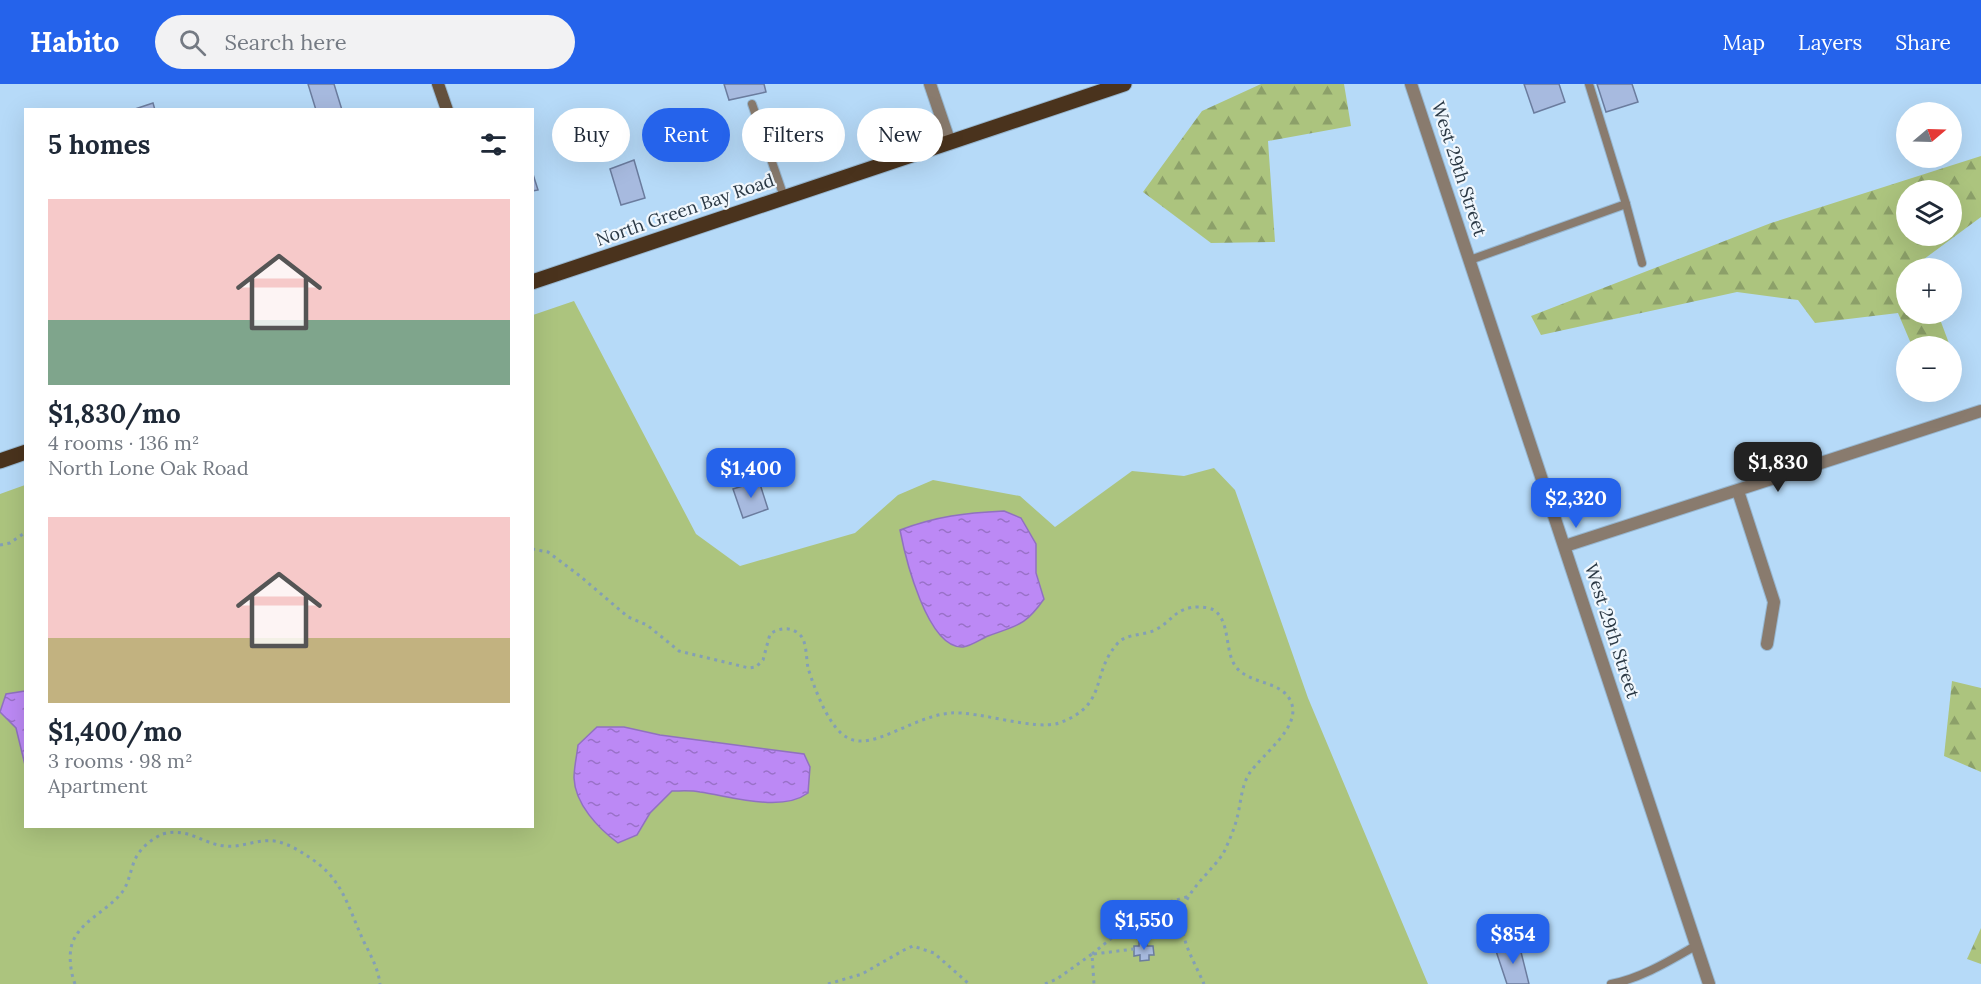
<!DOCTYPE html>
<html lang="en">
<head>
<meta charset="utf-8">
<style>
  body { margin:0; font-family:Lora,serif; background:#f2f2f3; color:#1f2937; height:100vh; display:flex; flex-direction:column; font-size:22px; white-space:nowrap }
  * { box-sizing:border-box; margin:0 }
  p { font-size:20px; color:#747a83 }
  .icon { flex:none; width:33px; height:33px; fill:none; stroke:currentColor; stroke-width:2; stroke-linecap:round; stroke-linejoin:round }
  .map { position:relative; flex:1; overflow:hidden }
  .drawer { position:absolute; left:24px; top:24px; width:510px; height:720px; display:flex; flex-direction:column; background:#fff; border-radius:0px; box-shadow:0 6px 24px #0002 }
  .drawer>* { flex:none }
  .banner { position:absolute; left:552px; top:24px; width:570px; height:54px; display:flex; gap:12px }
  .needle { width:39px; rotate:71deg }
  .buttons { position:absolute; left:1896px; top:18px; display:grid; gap:12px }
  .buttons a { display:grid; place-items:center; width:66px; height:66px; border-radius:50%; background:#fff; box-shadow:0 6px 24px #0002; font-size:30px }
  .price { position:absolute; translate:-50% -51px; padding:0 14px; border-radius:12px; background:#2563eb; color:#fff; font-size:20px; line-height:39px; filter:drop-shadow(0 2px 3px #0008) }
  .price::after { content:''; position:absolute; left:50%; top:36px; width:18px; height:14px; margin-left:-9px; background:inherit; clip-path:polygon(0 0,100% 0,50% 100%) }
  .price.selected { background:#222; color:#fff }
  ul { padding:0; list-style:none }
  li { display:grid; align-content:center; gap:12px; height:318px; padding:0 24px }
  li span { display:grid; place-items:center; height:186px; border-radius:0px; color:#555 }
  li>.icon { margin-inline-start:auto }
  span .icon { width:108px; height:108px; fill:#fffc; stroke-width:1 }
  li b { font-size:26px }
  h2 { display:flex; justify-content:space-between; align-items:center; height:72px; padding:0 24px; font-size:26px }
  .tag { padding:0 21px; border-radius:27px; background:#fff; box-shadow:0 6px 24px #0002; font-size:21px; line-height:54px }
  .tag.selected { background:#2563eb; color:#fff }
  header { display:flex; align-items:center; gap:36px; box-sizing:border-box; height:84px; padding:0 30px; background:#2563eb; color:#fff }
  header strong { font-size:28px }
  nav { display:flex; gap:33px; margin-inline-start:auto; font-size:21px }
  .search { width:420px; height:54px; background:#f2f2f3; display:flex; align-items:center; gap:15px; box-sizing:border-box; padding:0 21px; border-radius:33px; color:#747a83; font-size:22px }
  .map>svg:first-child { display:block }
</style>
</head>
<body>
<header>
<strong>Habito</strong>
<div class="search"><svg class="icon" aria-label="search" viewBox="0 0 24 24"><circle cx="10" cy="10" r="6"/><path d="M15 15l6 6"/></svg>Search here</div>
<nav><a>Map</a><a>Layers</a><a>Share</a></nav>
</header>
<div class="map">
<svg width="1981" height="900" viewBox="0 0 1981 900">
  <defs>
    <pattern id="forest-firs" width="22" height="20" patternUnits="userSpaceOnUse" patternTransform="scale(1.5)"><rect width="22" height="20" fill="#acc47e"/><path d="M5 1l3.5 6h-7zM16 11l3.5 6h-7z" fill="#8ca069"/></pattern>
    <pattern id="water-ripples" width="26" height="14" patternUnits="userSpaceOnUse" patternTransform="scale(1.5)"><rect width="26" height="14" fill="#bc89f5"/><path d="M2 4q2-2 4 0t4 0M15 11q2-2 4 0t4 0" fill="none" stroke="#9971c8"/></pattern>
  </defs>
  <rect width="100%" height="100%" fill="#b6daf8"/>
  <path fill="#acc47e" d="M574 217 696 450 740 482 855 449 898 411 933 396 1020 412 1055 443 1132 387 1184 392 1214 384 1235 406 1308 614 1428 900H0V410L25 401 26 742H532L533 231Z"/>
  <g fill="url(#forest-firs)" fill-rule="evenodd">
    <path d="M1261 0H1344L1351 42 1268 57 1275 158 1211 159 1143 108 1202 27Z"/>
    <path d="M1981 72V133L1920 178 1922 184H1906V230H1938L1950 262H1912L1898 229 1815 239 1798 216 1737 208 1541 251 1531 232 1771 139ZM1906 106H1952V152H1906Z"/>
    <path d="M1952 597 1981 604V688L1944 672Z"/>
    <path d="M1981 844V880L1967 875Z"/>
  </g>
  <g fill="url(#water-ripples)" stroke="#9071c0" stroke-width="1.5">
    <path d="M1004 427 1021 434 1036 460V489L1044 515C1025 542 1018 541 988 552 981 555 971 562 963 563 927 565 905 472 900 446 937 432 965 429 1004 427Z"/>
    <path d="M25 607H26L25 681 16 644 0 628 6 610Z"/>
    <path d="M597 643H624L660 651 804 670 810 683 808 709C781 729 730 712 700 708 691 706 681 707 672 707L650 729 637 751 618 759C598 744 575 720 574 694 574 683 577 671 578 661Z"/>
  </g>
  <g fill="#a7badf" stroke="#6b7c9e" stroke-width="1.5">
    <path d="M308 0H334L342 26H316Z"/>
    <path d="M724 0H764L766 8 729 16Z"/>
    <path d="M1524 0H1559L1565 18 1534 29Z"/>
    <path d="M1597 0H1632L1638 18 1606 28Z"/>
    <path d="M153 19 155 26H132Z"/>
    <path d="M634 76 645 114 621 121 610 85Z"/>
    <path d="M532 87 538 106 532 107Z"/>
    <path d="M759 397 768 425 743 434 733 405Z"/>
    <path d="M1139 856H1147V862H1153L1154 871H1149V876L1140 877V871L1134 872V862H1139Z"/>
    <path d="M1519 860 1529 900H1507L1496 867Z"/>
  </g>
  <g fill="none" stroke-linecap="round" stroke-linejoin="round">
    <defs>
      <g id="lane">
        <path d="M752 20 784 113"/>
        <path d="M1626 120 1642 179"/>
        <path d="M1470 176 1626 120 1589 0"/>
        <path d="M1611 900C1642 894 1669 877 1697 861"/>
      </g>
      <g id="street">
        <path d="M930 0 950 59"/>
        <path d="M1411 0 1709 900"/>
        <path d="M1738 407 1774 518 1767 560"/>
        <path d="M1565 462 1981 327"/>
      </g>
      <path id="secondary" d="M438 0 447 26"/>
      <g id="primary">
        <path d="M532 198 1124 0"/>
        <path d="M0 377 26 368"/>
      </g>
    </defs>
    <use href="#lane" stroke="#97b7d1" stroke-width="10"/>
    <use href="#street" stroke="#97b7d1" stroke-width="14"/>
    <use href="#secondary" stroke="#97b7d1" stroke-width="14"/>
    <use href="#primary" stroke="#97b7d1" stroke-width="17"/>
    <g stroke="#839fb6" stroke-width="3" stroke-dasharray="3 4.5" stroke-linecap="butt">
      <path d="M0 461 10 459 26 448"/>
      <path d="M532 465 548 468 580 492 628 533 647 541 679 567 749 584 756 583 763 576 770 550C779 544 790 542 799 550 807 556 806 574 808 584 814 603 829 645 848 654 858 659 868 657 878 654 902 646 926 631 951 629 979 627 1035 647 1059 639 1109 621 1090 591 1117 560 1126 549 1143 552 1155 546 1173 537 1175 523 1199 523 1204 523 1210 524 1214 526 1231 538 1224 567 1236 583 1250 601 1282 596 1291 618 1302 643 1262 670 1249 690 1241 703 1241 719 1237 734 1234 746 1229 757 1224 768 1212 788 1184 807 1182 832 1180 856 1195 879 1204 900"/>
      <path d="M1130 840C1139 837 1140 835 1146 829 1155 822 1175 818 1185 823"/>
      <path d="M1092 870 1129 840 1133 830 1137 827 1190 812"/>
      <path d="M1094 870 1134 865"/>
      <path d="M75 900C71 890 69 875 71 864 76 838 109 827 123 807 129 798 130 788 134 778 138 766 152 754 163 750 189 743 202 760 225 762 243 764 261 753 279 758 287 760 297 765 304 770 343 793 346 819 364 858 371 872 378 884 380 900"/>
      <path d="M828 900 862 890 904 866 913 862 934 869 969 900"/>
      <path d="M1045 900 1057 895 1092 870 1094 900"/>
    </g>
    <use href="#lane" stroke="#897b6e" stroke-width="8"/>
    <use href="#street" stroke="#897b6e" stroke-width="12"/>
    <use href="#secondary" stroke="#64513e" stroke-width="12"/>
    <use href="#primary" stroke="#4a331d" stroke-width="15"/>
  </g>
  <g text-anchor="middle" stroke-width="4.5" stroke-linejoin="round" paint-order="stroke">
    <g font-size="18" fill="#2b3945" stroke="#f0f7fd">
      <text transform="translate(1459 85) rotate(72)" y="6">West 29th Street</text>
      <text transform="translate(685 126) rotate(-19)" y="6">North Green Bay Road</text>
      <text transform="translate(1612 547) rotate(72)" y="6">West 29th Street</text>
    </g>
  </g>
</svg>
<div class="buttons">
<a><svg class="needle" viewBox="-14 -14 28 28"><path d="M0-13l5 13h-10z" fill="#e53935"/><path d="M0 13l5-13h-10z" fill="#747a83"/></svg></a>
<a><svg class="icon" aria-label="layers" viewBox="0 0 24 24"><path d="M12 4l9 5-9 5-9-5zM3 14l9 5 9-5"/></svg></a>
<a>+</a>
<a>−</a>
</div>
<b class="price selected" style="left:1778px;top:409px">$1,830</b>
<b class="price" style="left:751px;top:415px">$1,400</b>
<b class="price" style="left:1576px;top:445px">$2,320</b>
<b class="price" style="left:1144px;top:867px">$1,550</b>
<b class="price" style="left:1513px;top:881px">$854</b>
<div class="banner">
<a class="tag">Buy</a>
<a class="tag selected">Rent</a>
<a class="tag">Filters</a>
<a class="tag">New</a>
</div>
<section class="drawer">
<h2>5 homes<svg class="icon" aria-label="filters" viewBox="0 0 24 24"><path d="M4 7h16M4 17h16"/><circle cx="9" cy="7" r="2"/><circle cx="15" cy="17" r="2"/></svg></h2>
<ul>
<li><span style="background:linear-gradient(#f6c9c9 65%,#7fa58c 0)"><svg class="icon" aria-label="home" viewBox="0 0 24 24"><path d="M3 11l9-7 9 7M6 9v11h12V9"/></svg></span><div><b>$1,830/mo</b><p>4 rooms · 136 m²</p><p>North Lone Oak Road</p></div></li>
<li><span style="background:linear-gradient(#f6c9c9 65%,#c2b280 0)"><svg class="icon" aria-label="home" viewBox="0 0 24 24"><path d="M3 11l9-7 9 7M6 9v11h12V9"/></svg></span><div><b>$1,400/mo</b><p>3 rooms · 98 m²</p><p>Apartment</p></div></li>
</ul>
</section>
</div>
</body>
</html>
